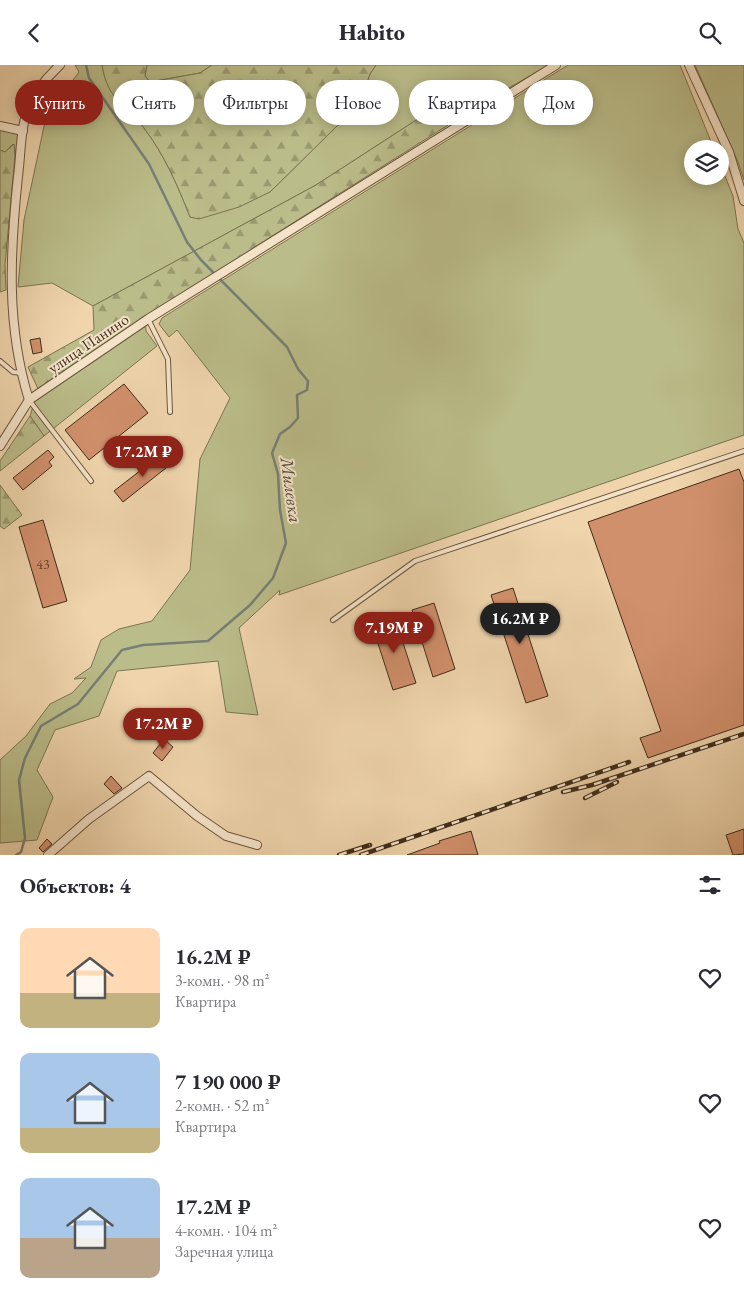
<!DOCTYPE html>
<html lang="ru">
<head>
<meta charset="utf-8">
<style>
  body { margin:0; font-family:"EB Garamond",serif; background:#f7f7f7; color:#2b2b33; height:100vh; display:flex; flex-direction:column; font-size:19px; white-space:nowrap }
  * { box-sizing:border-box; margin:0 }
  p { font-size:16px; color:#7c7c81 }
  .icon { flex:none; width:28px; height:28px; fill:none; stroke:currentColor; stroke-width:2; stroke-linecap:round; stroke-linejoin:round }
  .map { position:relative; height:790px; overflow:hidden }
  .panel { display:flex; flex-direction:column; background:#fff; flex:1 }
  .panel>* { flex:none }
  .top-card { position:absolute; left:15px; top:15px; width:715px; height:45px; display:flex; gap:10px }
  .controls { position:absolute; left:684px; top:75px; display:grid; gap:10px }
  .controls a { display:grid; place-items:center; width:45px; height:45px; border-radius:50%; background:#fff; box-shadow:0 2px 12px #0003; font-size:25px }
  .price { position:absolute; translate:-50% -42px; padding:0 11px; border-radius:18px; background:#8f2418; color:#fff; font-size:16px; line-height:32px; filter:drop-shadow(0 1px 2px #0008) }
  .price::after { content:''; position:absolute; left:50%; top:30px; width:15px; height:11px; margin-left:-8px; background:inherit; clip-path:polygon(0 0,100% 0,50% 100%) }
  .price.active { background:#222; color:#fff }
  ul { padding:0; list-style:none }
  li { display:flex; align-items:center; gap:15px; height:125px; padding:0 20px }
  li span { display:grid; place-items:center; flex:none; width:140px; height:100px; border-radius:10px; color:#555 }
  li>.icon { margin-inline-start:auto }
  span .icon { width:60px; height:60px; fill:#fffc; stroke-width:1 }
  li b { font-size:21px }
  h2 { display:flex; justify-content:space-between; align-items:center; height:60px; padding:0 20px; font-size:21px }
  .pill { padding:0 18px; border-radius:22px; background:#fff; box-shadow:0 2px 12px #0003; font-size:18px; line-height:45px }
  .pill.active { background:#8f2418; color:#fff }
  header { display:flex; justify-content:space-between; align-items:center; height:65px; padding:0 20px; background:#fff; font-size:22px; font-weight:800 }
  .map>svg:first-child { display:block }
</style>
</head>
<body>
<header><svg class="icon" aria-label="back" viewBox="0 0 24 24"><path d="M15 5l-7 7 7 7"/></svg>Habito<svg class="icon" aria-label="search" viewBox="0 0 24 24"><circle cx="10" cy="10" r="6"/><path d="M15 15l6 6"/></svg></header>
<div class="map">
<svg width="744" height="790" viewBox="0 0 744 790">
  <defs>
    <pattern id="forest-firs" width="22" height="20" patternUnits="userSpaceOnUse" patternTransform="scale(1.25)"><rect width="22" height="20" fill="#babc89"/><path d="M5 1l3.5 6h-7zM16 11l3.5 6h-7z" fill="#99996f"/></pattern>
  </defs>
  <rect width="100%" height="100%" fill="#efd4ac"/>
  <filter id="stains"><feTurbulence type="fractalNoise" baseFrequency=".004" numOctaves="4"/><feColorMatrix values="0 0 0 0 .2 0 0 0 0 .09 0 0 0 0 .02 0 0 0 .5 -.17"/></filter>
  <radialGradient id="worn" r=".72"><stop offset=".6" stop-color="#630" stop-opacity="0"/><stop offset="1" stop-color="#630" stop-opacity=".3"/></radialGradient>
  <g fill="#babc89" stroke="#7c7452">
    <path d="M75 0H102C108 36 125 37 144 63 164 89 178 121 190 152L270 127 338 60 353 56 370 9 376 0H549L491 33 421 52 316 120 93 241 52 218 18 222 24 155 46 52 79 7Z"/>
    <path d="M147 0H212L200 8 150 17 145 11Z"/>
    <path d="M568 0H680L714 84H692V111H720V99L733 131 738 164 744 178V370L279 530 280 525 239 563 258 650 226 647 218 596 117 606 99 651 55 665 37 705 53 732 37 775 0 778V695L26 671 50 639 72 628 86 613 74 614 91 602 101 575 119 564 152 556 190 505 200 394 230 333 177 265 169 272 159 259 162 253Z"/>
    <path d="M695 0H744V115L738 97Z"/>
    <path d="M0 62 19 68 15 91 13 79 5 87 0 85Z"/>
    <path d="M145 253 146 266 157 281 44 371 30 351 38 324Z"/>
  </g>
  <g fill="url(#forest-firs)" stroke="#7c7452">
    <path d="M102 0H147L145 11 150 17 200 8 212 0H376L370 9 353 56 338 60 270 127 239 142 199 154 190 152C178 121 164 89 144 63 125 37 108 37 102 0Z"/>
    <path d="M491 33 269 173 38 324 28 302 94 265 93 241 316 120 421 52Z"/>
    <path d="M14 79 15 91 5 200 6 225 0 227V85L5 87Z"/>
    <path d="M30 351 44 371 0 406V396Z"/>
    <path d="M0 420 22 450 4 464 0 461Z"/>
  </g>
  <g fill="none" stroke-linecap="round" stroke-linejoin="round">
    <path stroke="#787f76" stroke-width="2.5" d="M16 790 21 787 25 773 19 715 25 693 41 661 78 639 122 585 143 580 208 576 250 540 273 513 286 478 280 445 278 409 272 388 280 369 290 362 298 353 297 330 307 325 308 316 298 304 287 282 201 195 187 177 149 99 89 13 86 0"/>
  </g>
  <g fill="#d1906c" stroke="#3f2c1a">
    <path d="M40 273 42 287 33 289 30 275Z"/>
    <path d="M124 319 148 348 89 395 65 365Z"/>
    <path d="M48 385 54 392 49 397 52 401 23 425 13 413Z"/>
    <path d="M163 388 171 399 123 437 114 426Z"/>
    <path d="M739 404 744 417V660L648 693 640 673 661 666 588 457Z"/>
    <path d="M43 455 67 536 43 543 19 462Z"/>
    <path d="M513 523 548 631 526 638 491 530Z"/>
    <path d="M434 538 455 604 433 612 412 545Z"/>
    <path d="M395 553 416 618 393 625 372 560Z"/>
    <path d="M164 674 173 682 162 696 153 688Z"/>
    <path d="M111 711 122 723 114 729 104 719Z"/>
    <path d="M744 764V789L733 790 726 770Z"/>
    <path d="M471 766 478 790H407L440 778 439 776Z"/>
    <path d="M47 774 52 779 43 787 39 783Z"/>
  </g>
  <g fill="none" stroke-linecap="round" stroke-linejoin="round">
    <defs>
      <g id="service">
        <path d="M148 254 168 294 170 347"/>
        <path d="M0 296 13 307 21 308"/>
        <path d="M29 335 91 416"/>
        <path d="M333 555 415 496 744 386"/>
      </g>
      <g id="minor">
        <path d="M689 0 729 87 744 136"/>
        <path d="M0 61 23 66"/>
        <path d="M29 335C6 261 10 187 18 111 21 90 20 66 27 46 34 28 46 13 60 0"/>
        <path d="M0 381 29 335 148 254 556 0"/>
        <path d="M48 790 89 754 149 711 197 751 226 771 257 780"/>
      </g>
    </defs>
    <use href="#service" stroke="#6b563e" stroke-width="6"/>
    <use href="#minor" stroke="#6b563e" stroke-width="10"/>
    <use href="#service" stroke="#f5e3c9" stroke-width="4"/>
    <use href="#minor" stroke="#f5e3c9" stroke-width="8"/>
    <defs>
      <g id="rail">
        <path d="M563 727 592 720 744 669"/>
        <path d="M585 733 617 717"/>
        <path d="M339 790 370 780"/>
        <path d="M361 790 629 697"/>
      </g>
    </defs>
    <use href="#rail" stroke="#3f2c1a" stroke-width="4.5"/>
    <use href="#rail" stroke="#f5e3c9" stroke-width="2.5" stroke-dasharray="8" stroke-linecap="butt"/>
  </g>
  <g text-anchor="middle" stroke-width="4" stroke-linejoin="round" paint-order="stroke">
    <g font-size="14" fill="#64452e">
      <text x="43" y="504">43</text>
    </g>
    <g font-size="16" fill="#3f2c1a" stroke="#f5e3c9">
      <text transform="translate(88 278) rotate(-34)" y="6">улица Панино</text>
    </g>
    <g font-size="18" font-style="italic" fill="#574e40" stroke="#f5e3c9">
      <text transform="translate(291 425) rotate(82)" y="6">Милевка</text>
    </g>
  </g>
  <rect width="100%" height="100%" filter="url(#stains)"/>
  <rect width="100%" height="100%" fill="url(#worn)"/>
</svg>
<div class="controls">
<a><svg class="icon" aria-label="layers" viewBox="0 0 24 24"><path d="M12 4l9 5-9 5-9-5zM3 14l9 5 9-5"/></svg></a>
</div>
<b class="price" style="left:143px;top:413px">17.2M ₽</b>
<b class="price active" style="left:520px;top:580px">16.2M ₽</b>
<b class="price" style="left:394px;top:589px">7.19M ₽</b>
<b class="price" style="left:163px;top:685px">17.2M ₽</b>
<div class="top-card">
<a class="pill active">Купить</a>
<a class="pill">Снять</a>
<a class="pill">Фильтры</a>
<a class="pill">Новое</a>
<a class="pill">Квартира</a>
<a class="pill">Дом</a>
</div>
</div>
<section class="panel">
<h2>Объектов: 4<svg class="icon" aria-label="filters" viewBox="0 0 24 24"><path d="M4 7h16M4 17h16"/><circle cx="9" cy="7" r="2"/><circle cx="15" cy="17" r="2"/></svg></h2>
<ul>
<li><span style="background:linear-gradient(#ffd9b3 65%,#c2b280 0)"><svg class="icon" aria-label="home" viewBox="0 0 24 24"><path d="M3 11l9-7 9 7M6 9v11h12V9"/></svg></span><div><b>16.2M ₽</b><p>3-комн. · 98 m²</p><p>Квартира</p></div><svg class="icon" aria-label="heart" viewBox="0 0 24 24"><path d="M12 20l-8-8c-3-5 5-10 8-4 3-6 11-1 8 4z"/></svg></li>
<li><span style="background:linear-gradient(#a9c7e8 75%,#c2b280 0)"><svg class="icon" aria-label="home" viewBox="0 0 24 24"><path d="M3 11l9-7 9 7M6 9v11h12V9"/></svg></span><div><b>7 190 000 ₽</b><p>2-комн. · 52 m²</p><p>Квартира</p></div><svg class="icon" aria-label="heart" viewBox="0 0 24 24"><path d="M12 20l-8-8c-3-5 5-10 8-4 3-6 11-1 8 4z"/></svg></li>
<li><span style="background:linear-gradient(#a9c7e8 60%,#b9a48a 0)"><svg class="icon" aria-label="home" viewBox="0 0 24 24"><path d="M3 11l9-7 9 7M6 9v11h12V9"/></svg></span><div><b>17.2M ₽</b><p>4-комн. · 104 m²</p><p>Заречная улица</p></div><svg class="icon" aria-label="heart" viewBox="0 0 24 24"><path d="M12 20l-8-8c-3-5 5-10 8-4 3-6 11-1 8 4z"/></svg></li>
</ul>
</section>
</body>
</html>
